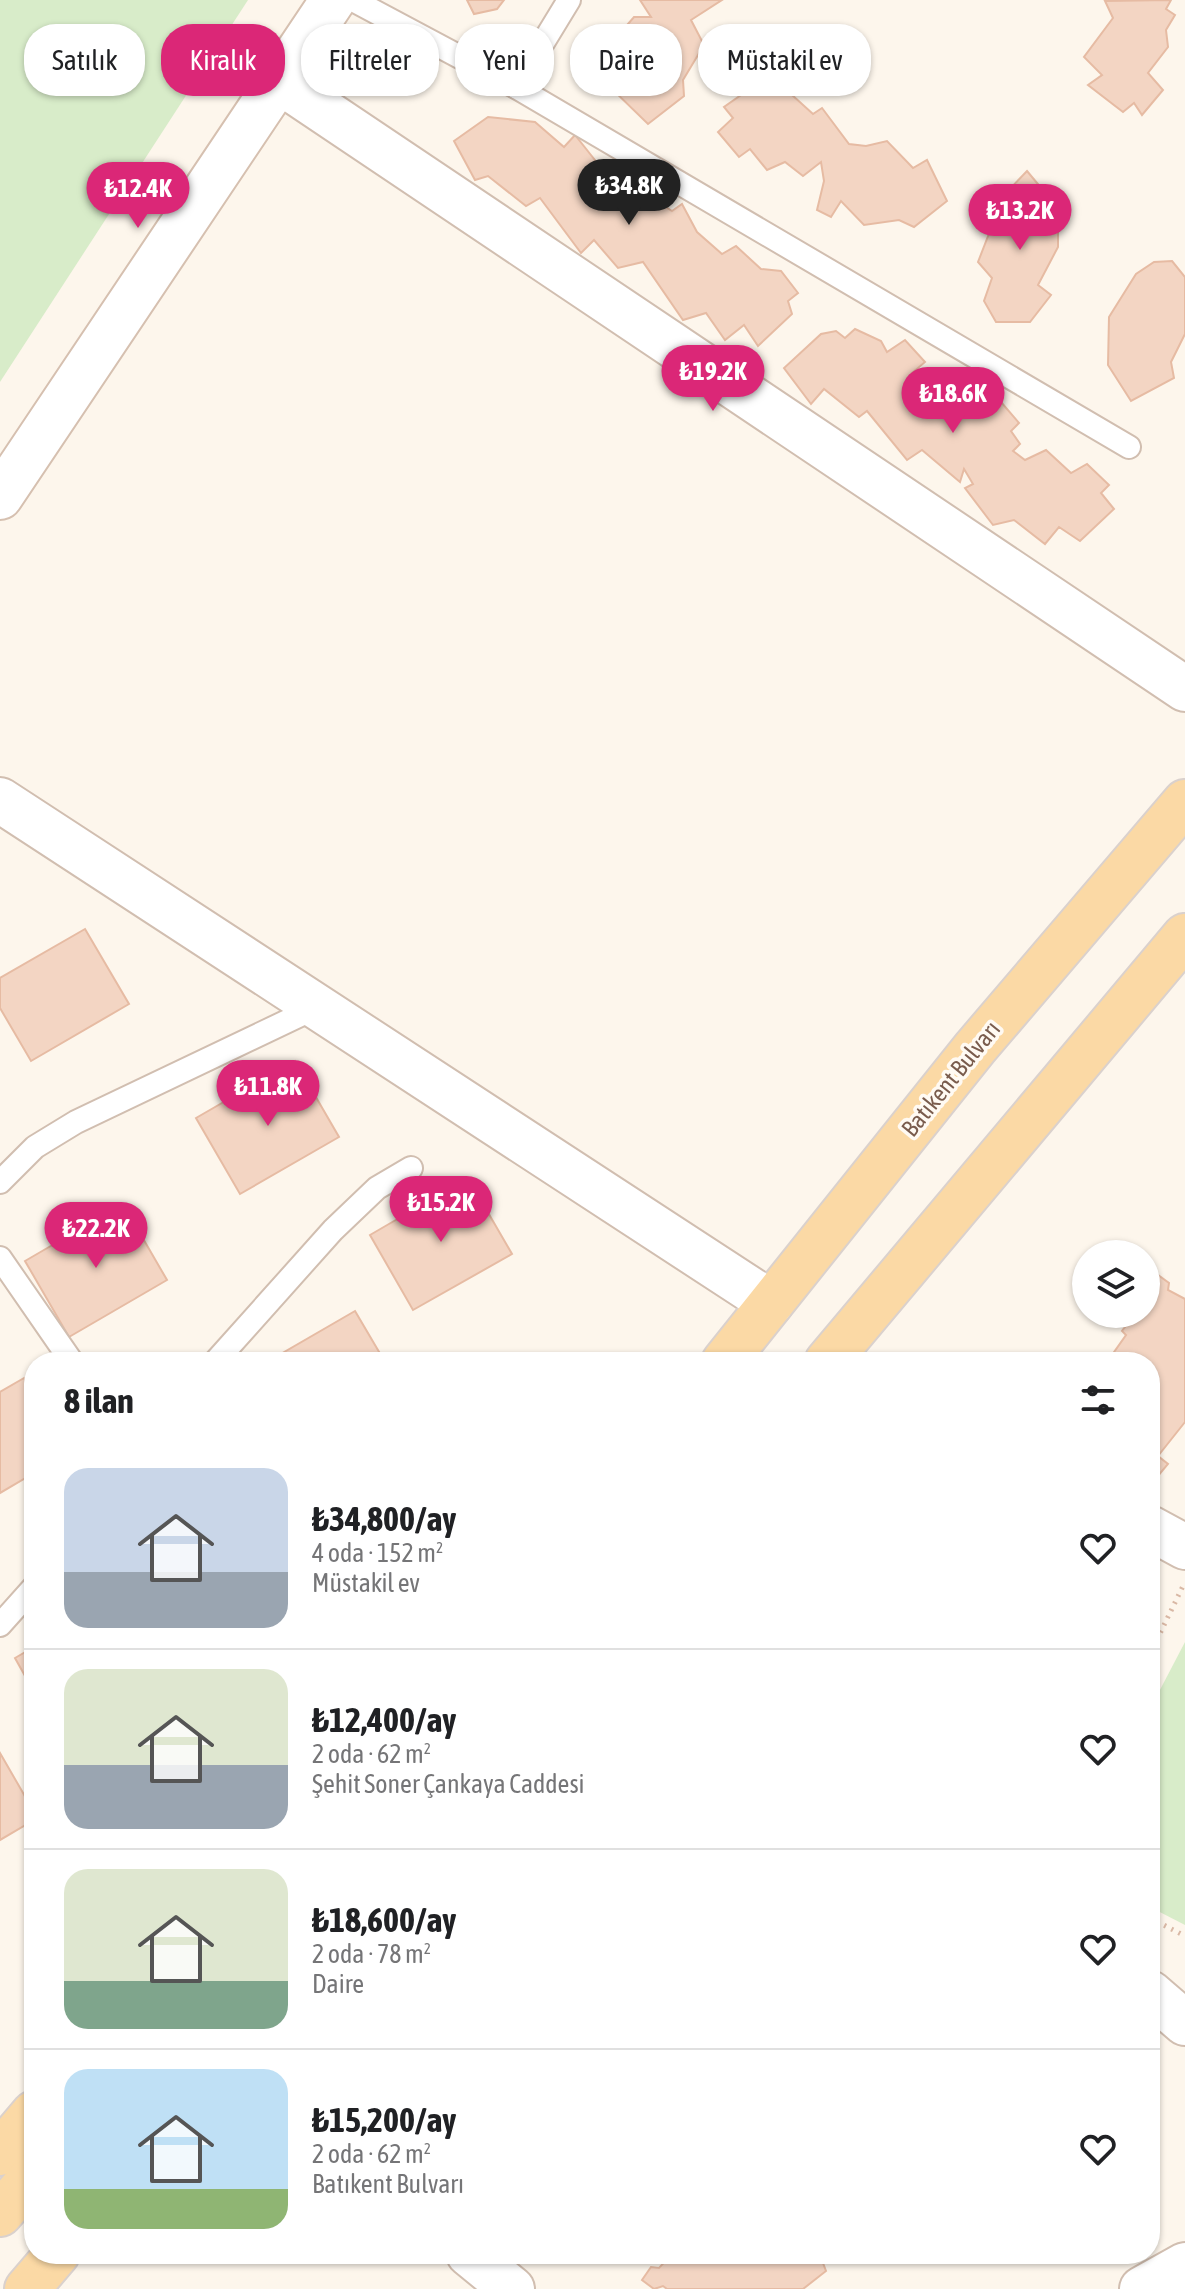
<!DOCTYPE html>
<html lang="tr">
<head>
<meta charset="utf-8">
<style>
  body { margin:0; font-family:"Asap Condensed",sans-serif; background:#f2f2f2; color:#202124; height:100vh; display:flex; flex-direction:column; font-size:30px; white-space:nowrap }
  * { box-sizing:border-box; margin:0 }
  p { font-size:26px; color:#757577 }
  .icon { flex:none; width:44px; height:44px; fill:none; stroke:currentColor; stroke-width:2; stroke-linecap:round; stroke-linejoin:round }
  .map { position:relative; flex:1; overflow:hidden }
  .sheet { position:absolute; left:24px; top:1352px; width:1136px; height:912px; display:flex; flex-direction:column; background:#fff; border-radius:32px; box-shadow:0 2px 6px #0004 }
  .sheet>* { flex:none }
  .top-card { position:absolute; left:24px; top:24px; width:1138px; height:72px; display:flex; gap:16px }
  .tools { position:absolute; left:1072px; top:1240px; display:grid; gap:16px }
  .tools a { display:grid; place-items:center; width:88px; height:88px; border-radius:50%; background:#fff; box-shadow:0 2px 6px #0004; font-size:40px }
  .price { position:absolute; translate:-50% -68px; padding:0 18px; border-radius:28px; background:#db2777; color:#fff; font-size:26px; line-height:52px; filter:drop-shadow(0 2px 4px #0008) }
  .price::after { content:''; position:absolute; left:50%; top:48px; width:24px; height:18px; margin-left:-12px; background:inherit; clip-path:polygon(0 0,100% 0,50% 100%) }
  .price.selected { background:#222; color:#fff }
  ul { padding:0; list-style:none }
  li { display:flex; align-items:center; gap:24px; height:200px; padding:0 40px }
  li+li { border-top:2px solid #e0e0e0 }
  li span { display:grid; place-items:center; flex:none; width:224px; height:160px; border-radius:24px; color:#555 }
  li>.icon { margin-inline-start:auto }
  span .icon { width:96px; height:96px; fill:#fffc; stroke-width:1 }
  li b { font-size:34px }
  h2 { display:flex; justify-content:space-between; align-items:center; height:96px; padding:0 40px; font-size:34px }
  .pill { padding:0 28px; border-radius:32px; background:#fff; box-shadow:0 2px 6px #0004; font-size:28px; line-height:72px }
  .pill.selected { background:#db2777; color:#fff }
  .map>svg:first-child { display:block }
</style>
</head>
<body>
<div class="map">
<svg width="1185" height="2289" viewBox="0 0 1185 2289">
  <rect width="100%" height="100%" fill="#fdf6ec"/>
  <g fill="#d8ecc9">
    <path d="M0 0H248L0 382Z"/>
    <path d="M1185 1642V1925L1150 1907V1709Z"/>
  </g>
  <g fill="#f3d5c3" stroke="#e6bba3" stroke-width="2">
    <path d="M467 0H504L497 9 474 14Z"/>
    <path d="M640 0H722L691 20 704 45 683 80 684 96 648 124 613 90 623 76 614 40 634 17H651Z"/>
    <path d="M1171 0 1166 9 1175 15 1166 30 1168 47 1148 73 1163 90 1142 115 1134 103 1123 112 1088 85 1102 75 1084 57 1113 18 1105 1Z"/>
    <path d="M781 85 813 114 822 108 849 144 866 146 887 141 913 168 927 160 947 201 914 227 899 220 864 225 841 201 831 217 817 210 824 181 821 162 803 176 785 162 767 170 750 149 739 157 718 132 733 118 724 107 754 86 766 94Z"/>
    <path d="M488 117 535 122 564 147 575 135 622 194 631 184 672 211 682 204 697 232 722 254 736 246 761 269 781 271 798 293 788 301 792 314 758 346 744 325 725 340 706 313 683 320 643 262 618 268 594 240 581 253 540 198 526 206 488 176 475 180 454 141Z"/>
    <path d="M1027 171 1058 208V247L1038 285 1051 295 1030 322H996L984 301 992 278 978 262 1004 195Z"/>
    <path d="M1172 261 1185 277V334L1171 362 1174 378 1131 401 1108 365 1109 317 1136 274 1154 262Z"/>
    <path d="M855 329 881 341 887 352 905 340 925 362 912 373 934 398 955 389 978 411 995 395 1019 423 1011 431 1020 444 1013 451 1025 460 1046 450 1071 473 1087 464 1109 485 1101 493 1114 509 1080 541 1059 527 1045 544 1014 520 993 525 965 488 973 484 964 469 960 482 922 450 907 460 867 411 859 417 824 389 811 404 784 368 821 334 836 331 845 338Z"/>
    <path d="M85 929 129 1004 31 1061 0 1008V978Z"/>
    <path d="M295 1061 339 1137 240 1194 196 1118Z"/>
    <path d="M468 1178 512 1254 413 1310 370 1235Z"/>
    <path d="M123 1204 167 1280 69 1337 25 1261Z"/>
    <path d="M1154 1272 1169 1283 1168 1290 1185 1299V1422L1158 1456 1168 1464 1153 1482 1150 1480V1362H1107L1126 1335 1122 1331 1135 1314H1146L1148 1295 1146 1283Z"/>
    <path d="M355 1311 385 1362H267Z"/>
    <path d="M24 1378 34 1395V1473L0 1493V1392Z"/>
    <path d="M34 1647V1692L15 1658Z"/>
    <path d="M0 1753 34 1812V1820L0 1840Z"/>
    <path d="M672 2254H800L808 2260 814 2254 821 2258 826 2271 803 2289H667L663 2286 654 2289 642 2280 651 2267 659 2268Z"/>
  </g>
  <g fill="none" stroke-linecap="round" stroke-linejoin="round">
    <defs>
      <g id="lane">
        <path d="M353 0 516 87 1129 447"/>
        <path d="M516 87 569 0"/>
        <path d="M0 1182 35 1147 76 1122 317 1007"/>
        <path d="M0 1258 72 1362"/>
        <path d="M215 1362 333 1230 377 1188 411 1168"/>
        <path d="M0 1625 34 1587"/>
      </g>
      <g id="street">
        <path d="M279 81 1185 689"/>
        <path d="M0 800 771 1303"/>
        <path d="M1150 1528 1185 1547"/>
        <path d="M1150 1993 1185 2023"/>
        <path d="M469 2254 512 2289"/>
        <path d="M1142 2289 1185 2265"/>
      </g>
      <path id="secondary" d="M0 497 333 0"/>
      <g id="primary">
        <path d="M724 1362 975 1048 1185 802"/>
        <path d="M827 1362 1185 936"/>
        <path d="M0 2153 34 2113"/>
        <path d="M0 2214 34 2175"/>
        <path d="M27 2289 57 2254"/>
      </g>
    </defs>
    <use href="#lane" stroke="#d1beb0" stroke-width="26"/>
    <use href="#street" stroke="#d1beb0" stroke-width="48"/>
    <use href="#secondary" stroke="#d6c0b0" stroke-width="48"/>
    <use href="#primary" stroke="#dad1cd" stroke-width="48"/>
    <g stroke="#d9b8a5" stroke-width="5" stroke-dasharray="2 6" stroke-linecap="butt">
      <path d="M1150 1654 1183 1586"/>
      <path d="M1150 1918 1185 1936"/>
    </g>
    <use href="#lane" stroke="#fff" stroke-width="22"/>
    <use href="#street" stroke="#fff" stroke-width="44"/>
    <use href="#secondary" stroke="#fff" stroke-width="44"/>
    <use href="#primary" stroke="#fbd9a5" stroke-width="44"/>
  </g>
  <g text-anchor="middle" stroke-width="7" stroke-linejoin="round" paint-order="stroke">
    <g font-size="24" fill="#7a5c4d" stroke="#fffaf3">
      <text transform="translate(951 1079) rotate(-51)" y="8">Batıkent Bulvarı</text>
    </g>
  </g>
</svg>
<div class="tools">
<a><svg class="icon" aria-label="layers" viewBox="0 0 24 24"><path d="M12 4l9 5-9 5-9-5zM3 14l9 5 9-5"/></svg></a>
</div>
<b class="price selected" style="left:629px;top:227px">₺34.8K</b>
<b class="price" style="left:138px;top:230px">₺12.4K</b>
<b class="price" style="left:1020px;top:252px">₺13.2K</b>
<b class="price" style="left:713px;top:413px">₺19.2K</b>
<b class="price" style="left:953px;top:435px">₺18.6K</b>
<b class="price" style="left:268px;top:1128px">₺11.8K</b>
<b class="price" style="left:441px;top:1244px">₺15.2K</b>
<b class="price" style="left:96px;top:1270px">₺22.2K</b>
<div class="top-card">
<a class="pill">Satılık</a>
<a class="pill selected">Kiralık</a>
<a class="pill">Filtreler</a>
<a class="pill">Yeni</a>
<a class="pill">Daire</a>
<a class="pill">Müstakil ev</a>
</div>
<section class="sheet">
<h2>8 ilan<svg class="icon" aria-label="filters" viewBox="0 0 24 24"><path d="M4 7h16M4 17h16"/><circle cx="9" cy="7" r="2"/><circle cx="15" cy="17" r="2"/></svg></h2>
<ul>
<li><span style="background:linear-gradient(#c9d6e8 65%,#9aa5b1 0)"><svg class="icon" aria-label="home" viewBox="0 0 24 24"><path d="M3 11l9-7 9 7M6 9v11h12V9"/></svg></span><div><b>₺34,800/ay</b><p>4 oda · 152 m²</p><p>Müstakil ev</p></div><svg class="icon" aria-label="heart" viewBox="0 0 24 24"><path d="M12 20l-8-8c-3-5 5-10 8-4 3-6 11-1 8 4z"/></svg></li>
<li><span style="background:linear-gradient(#dfe7d0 60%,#9aa5b1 0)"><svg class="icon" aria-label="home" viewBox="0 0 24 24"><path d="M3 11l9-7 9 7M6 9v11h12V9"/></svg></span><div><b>₺12,400/ay</b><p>2 oda · 62 m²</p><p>Şehit Soner Çankaya Caddesi</p></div><svg class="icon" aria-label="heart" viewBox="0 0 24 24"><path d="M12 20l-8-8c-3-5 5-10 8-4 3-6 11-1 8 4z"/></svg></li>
<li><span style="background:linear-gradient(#dfe7d0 70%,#7fa58c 0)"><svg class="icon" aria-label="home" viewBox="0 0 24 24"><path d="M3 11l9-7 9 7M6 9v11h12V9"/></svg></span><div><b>₺18,600/ay</b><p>2 oda · 78 m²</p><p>Daire</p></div><svg class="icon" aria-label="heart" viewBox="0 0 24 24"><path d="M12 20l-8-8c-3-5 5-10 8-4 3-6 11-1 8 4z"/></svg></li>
<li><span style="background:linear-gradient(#bfe0f5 75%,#8fb573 0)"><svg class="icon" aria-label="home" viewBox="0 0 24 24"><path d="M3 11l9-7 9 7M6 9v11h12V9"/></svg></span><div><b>₺15,200/ay</b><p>2 oda · 62 m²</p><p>Batıkent Bulvarı</p></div><svg class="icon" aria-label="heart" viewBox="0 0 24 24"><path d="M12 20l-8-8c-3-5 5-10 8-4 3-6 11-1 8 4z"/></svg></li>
</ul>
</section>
</div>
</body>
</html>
